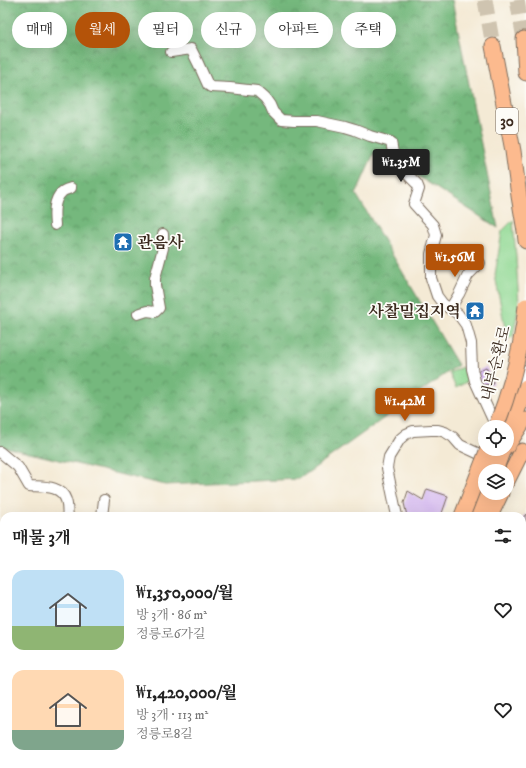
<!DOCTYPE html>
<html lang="ko">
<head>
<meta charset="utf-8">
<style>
  body { margin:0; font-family:"IM FELL DW Pica","Noto Serif KR",serif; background:#f6f6f6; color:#222; height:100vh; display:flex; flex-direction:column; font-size:15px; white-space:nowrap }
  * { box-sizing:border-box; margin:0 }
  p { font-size:13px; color:#767676 }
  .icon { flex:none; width:22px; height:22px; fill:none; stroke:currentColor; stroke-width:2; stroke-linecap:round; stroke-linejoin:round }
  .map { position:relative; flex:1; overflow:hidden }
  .details { position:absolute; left:0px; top:512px; width:526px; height:256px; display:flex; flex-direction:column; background:#fff; border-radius:12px 12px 0 0; box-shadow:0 4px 16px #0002 }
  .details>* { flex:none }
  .banner { position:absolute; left:12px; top:12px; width:502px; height:36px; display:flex; gap:8px }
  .buttons { position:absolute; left:478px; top:420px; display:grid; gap:8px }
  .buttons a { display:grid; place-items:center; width:36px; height:36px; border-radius:50%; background:#fff; box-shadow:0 4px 16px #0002; font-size:20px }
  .price { position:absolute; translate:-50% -34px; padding:0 9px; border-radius:4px; background:#b45309; color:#fff; font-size:13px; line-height:26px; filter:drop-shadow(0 1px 2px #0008) }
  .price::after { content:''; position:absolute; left:50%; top:24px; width:12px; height:9px; margin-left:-6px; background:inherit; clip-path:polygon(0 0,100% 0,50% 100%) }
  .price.on { background:#222; color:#fff }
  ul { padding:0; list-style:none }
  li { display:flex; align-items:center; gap:12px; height:100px; padding:0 12px }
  li span { display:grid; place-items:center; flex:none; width:112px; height:80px; border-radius:12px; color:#555 }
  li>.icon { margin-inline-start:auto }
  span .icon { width:48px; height:48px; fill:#fffc; stroke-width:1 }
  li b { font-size:17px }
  h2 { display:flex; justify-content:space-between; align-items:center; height:48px; padding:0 12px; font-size:17px }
  .chip { padding:0 14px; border-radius:18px; background:#fff; box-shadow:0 4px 16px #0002; font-size:14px; line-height:36px }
  .chip.on { background:#b45309; color:#fff }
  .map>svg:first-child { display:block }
</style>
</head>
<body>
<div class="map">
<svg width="526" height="768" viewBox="0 0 526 768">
  <defs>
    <pattern id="forest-crowns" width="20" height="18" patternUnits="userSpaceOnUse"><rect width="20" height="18" fill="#74b87d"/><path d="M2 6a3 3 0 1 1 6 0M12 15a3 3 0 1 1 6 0" fill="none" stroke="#609666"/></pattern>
    <pattern id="park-tufts" width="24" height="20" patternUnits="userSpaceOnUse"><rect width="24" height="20" fill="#90d893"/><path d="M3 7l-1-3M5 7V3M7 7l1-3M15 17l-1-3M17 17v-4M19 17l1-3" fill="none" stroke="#7dba7e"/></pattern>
  </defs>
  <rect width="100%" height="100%" fill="#fdfcf7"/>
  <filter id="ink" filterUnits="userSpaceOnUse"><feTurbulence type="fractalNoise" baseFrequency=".025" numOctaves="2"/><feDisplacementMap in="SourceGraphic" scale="8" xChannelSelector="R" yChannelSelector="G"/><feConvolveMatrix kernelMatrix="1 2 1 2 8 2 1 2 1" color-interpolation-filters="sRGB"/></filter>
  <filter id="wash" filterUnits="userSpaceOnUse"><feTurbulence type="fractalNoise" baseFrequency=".012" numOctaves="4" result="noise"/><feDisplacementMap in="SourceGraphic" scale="16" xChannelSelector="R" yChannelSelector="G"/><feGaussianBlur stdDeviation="0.9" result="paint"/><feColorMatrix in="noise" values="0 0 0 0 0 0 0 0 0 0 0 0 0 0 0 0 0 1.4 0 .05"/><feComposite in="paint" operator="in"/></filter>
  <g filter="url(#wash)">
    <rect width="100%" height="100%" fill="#f4ead5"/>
    <path fill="url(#forest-crowns)" stroke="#58714e" d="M0 0H452L498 228 376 149 356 194 458 365 299 479 165 485 0 446Z"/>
    <path fill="url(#park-tufts)" stroke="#668158" d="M462 367 468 381 456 388 449 373Z"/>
    <path fill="#90d893" stroke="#668158" d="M513 220 516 257 519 304 513 337 507 339 495 275 502 231Z"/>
    <g id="blocks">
      <g fill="#d1b4ee">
        <path d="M486 367 494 384 481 385 476 372Z"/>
        <path d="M427 489 448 496 441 516H407L404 503 408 491 423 500Z"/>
        <path d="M526 514V550L524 549 522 552V519Z"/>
        <path d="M522 553 526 556V574L522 571Z"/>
        <path d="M526 679V698L522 704V685Z"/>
      </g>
    </g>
  </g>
  <g filter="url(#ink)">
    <use href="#blocks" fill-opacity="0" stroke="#7c6d5e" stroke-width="1"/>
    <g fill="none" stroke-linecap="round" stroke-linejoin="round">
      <g stroke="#cfc4b0" stroke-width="15" stroke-dasharray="15 8" stroke-linecap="butt">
        <path d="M485 0 493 46"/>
        <path d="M517 0 524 39"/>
      </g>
      <defs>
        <g id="minor">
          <path d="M171 52 191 49 198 63 208 85 211 87 230 88 257 91 265 98 270 105 273 112 281 120 294 121H317L345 127 355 130 370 136 391 142 394 158 401 168 417 184 419 189 414 204 433 225 436 235 431 254V278L437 296 443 304 458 314 466 325 471 343 472 369 475 381 492 418 500 427"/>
          <path d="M55 225C54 214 53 200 62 192 64 190 68 189 71 188"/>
          <path d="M450 309 459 294 468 275 480 263"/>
          <path d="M138 314 147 311 155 312 159 308 155 285V278L163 248V234"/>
          <path d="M516 395 522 377 526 370"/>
          <path d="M0 452 18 467 29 486C43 487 61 485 66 500 68 505 67 511 68 516"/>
          <path d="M102 516 104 500"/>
          <path d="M397 516 387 468 389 457 400 439 406 434 413 431 431 430H438L445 432 453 437 460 445 490 459"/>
          <path d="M522 736 526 735"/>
          <path d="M465 764 468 768"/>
          <path d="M446 768 453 764"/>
        </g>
        <g id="major">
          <path d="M507 448 526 419"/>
          <path d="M0 675 4 677"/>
          <path d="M295 768 297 764"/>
          <path d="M388 768 390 764"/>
        </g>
        <g id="highway">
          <path d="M524 39 526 73"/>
          <path d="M493 46 513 151 519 196 525 231 526 241"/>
          <path d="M507 438 526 387"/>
          <path d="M507 481 522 451"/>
          <path d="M477 516 486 493"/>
          <path d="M490 516 501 493"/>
          <path d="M350 768 351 764"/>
          <path d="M362 768 364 764"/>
          <path d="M377 768 378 764"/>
        </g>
      </defs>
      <use href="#minor" stroke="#7c6d5e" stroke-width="12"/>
      <use href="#major" stroke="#7c6d5e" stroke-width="15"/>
      <use href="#highway" stroke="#7c6d5e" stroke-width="17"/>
      <use href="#minor" stroke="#fff" stroke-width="10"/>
      <use href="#major" stroke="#fcba8e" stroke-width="13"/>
      <use href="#highway" stroke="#fcba8e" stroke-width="15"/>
      <defs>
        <g id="highway-bridge">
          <path d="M496 427C511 388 522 348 526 306"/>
          <path d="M495 471 503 449"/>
          <path d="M462 516 488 449"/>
        </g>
      </defs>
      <use href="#highway-bridge" stroke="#7c6d5e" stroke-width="17" stroke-linecap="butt"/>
      <use href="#highway-bridge" stroke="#fcba8e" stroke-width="15"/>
    </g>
  </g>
  <defs>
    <symbol id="temple-square" viewBox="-11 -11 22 22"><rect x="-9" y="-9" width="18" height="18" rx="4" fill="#1f6fb2" stroke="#fdfcf7"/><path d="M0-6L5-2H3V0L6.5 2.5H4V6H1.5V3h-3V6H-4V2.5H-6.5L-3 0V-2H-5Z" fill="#fff"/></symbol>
  </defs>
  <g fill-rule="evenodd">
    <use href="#temple-square" x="112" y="231" width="22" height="22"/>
    <use href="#temple-square" x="464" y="300" width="22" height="22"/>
  </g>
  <g text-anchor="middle" stroke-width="3.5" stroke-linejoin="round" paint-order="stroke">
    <rect fill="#fdfcf7" stroke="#75695f" stroke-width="1" x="496" y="108" width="22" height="26" rx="3"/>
    <g font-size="15" font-weight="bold" fill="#3b2a1e">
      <text x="507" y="126">30</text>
    </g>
    <g font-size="16" font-weight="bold" fill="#3b2a1e" stroke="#fdfcf7" text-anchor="start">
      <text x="137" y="248">관음사</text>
      <text x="461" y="317" text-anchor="end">사찰밀집지역</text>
    </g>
    <g font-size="16" fill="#3b2a1e" stroke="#fdfcf7">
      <text transform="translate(495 363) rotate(-76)" y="6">내부순환로</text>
    </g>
  </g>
</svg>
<div class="buttons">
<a><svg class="icon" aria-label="locate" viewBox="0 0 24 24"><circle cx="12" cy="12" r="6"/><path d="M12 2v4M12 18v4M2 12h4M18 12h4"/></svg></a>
<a><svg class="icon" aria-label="layers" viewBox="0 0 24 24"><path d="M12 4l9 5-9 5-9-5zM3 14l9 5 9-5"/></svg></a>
</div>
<b class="price on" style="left:401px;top:183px">₩1.35M</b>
<b class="price" style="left:455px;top:278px">₩1.56M</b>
<b class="price" style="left:405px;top:422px">₩1.42M</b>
<div class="banner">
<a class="chip">매매</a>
<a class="chip on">월세</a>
<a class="chip">필터</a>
<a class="chip">신규</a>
<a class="chip">아파트</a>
<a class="chip">주택</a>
</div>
<section class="details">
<h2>매물 3개<svg class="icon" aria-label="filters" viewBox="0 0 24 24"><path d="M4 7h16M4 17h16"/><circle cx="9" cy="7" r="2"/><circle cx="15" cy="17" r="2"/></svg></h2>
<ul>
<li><span style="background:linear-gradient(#bfe0f5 70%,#8fb573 0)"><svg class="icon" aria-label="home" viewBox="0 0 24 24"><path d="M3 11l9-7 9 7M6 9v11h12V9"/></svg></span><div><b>₩1,350,000/월</b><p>방 3개 · 86 m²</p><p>정릉로6가길</p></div><svg class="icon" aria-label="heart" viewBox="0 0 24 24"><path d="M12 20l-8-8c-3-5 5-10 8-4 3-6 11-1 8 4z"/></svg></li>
<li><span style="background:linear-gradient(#ffd9b3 75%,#7fa58c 0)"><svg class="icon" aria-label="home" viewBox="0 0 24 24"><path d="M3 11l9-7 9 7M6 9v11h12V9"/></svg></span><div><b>₩1,420,000/월</b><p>방 3개 · 113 m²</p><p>정릉로8길</p></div><svg class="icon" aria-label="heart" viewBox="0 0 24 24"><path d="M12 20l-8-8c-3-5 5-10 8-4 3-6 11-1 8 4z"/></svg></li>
</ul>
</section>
</div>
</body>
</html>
